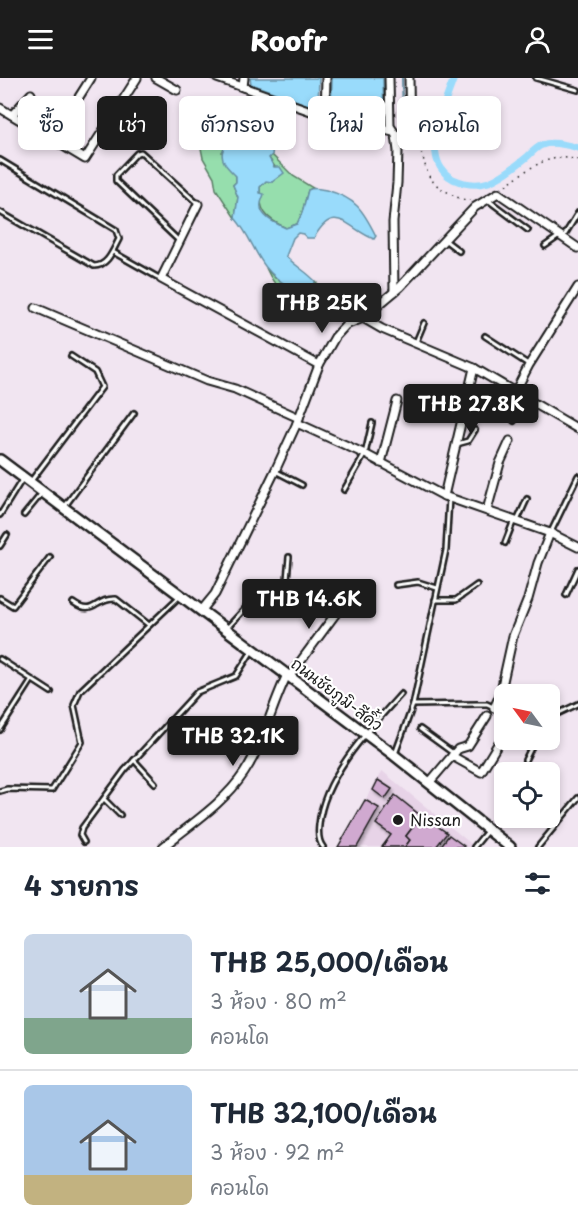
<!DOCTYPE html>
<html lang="th">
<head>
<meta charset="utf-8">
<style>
  body { margin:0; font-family:"Playpen Sans","Playpen Sans Thai",sans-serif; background:#f2f2f3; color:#1f2937; height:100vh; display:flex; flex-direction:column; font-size:22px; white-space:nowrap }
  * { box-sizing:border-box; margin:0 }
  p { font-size:20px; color:#747a83 }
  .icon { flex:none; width:33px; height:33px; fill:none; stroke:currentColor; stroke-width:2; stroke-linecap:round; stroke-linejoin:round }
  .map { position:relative; height:769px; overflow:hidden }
  .details { display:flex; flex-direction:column; background:#fff; flex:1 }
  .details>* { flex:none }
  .hud { position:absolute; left:18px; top:18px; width:543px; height:54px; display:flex; gap:12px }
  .needle { width:39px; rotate:303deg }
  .tools { position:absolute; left:494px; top:606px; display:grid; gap:12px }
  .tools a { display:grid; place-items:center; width:66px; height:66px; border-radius:9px; background:#fff; box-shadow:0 3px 9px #0003; font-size:30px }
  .price { position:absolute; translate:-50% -51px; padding:0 14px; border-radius:6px; background:#1c1c1c; color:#fff; font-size:20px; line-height:39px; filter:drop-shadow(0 2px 3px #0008) }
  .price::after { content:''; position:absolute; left:50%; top:36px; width:18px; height:14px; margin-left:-9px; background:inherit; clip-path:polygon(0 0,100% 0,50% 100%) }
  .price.on { background:#222; color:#fff }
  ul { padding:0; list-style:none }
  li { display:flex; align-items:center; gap:18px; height:150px; padding:0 24px }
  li+li { border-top:2px solid #e0e1e3 }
  li span { display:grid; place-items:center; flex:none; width:168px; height:120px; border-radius:9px; color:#555 }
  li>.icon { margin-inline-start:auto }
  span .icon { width:72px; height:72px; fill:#fffc; stroke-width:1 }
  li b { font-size:26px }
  h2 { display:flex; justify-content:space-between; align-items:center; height:72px; padding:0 24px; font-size:26px }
  .chip { padding:0 21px; border-radius:9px; background:#fff; box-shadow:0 3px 9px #0003; font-size:21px; line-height:54px }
  .chip.on { background:#1c1c1c; color:#fff }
  header { display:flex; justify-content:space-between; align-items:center; height:78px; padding:0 24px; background:#1c1c1c; color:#fff; font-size:27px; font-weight:800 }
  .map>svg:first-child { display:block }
</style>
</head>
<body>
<header><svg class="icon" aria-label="menu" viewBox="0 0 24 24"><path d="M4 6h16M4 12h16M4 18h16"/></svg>Roofr<svg class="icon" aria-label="person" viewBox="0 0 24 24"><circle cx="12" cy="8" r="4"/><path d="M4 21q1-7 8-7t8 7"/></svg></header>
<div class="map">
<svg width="578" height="769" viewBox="0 0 578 769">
  <defs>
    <filter id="shadow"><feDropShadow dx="2" dy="3" stdDeviation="1.5" flood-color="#0004"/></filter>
  </defs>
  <rect width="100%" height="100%" fill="#f1e5f1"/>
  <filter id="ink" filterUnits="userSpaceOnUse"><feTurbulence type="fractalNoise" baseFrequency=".0167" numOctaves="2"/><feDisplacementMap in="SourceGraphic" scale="12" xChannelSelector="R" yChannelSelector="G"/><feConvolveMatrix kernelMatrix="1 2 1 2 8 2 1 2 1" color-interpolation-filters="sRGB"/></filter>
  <g filter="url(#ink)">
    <path fill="#e7d3e7" d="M382 693 475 769H338Z"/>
    <g fill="#96dead" stroke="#597d64" stroke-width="1.5">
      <path d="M248 21 263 26 265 29 262 53 252 44 248 43V50L228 65 222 74 236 98V104L233 107 238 119 235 140 216 111 214 99 203 80 201 70 204 55 215 47 218 39 226 29Z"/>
      <path d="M272 77 293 98 313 110 308 112 302 135 297 146 286 150C265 140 259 133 260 109L266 103 272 104 276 99 275 89 269 80Z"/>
      <path d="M266 190 275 200 314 209 315 203 322 210 308 228C287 222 275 210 266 190Z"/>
    </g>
    <g fill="#99dbfb" stroke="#678fa2" stroke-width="1.5">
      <path d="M250 0H319L318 28 316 30 251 6Z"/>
      <path d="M332 0H383L384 44 381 46 331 34Z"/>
      <path d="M247 43 252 44 262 53 274 59 272 77 269 80 274 89H280L284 95 272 104 266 103 260 109V115L264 116C263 120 261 123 261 126 259 139 277 146 286 150L297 146 302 135 308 112C314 109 320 111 326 112 356 120 363 132 376 158L374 161C349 152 335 122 314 160H307L303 156 298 155 293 160 286 178C295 188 306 193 315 203L314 209 310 214C301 215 296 212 288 208 256 190 256 164 235 140L238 119 233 107 236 104V98C229 91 219 83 223 72 225 66 228 65 228 58L232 54C240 57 243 56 248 50Z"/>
    </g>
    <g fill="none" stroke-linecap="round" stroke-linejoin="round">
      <path stroke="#678fa2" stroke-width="2" d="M402 0 403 48"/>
      <path stroke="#99dbfb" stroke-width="7" d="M454 0C444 28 418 82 453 101 464 106 477 108 489 104 502 99 516 88 527 79 531 75 537 69 542 67 552 63 568 67 578 70"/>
    </g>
    <g fill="#d0a9d0" stroke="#1c1c1c" stroke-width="1.5" filter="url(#shadow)">
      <path d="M378 702 392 711 385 721 373 712Z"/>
      <path d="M395 717 421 738 406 758 410 762 405 769H382L391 757 376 746Z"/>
      <path d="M365 722 379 730 357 769H338Z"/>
      <path d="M422 737 447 755 436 769H405L410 762 406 758Z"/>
      <path d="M449 757 464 768 463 769H440Z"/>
    </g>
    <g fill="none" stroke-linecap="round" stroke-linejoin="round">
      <defs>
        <g id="service">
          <path d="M536 0 578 12"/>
          <path d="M0 82 116 152 119 161C113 172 108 188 94 188L0 134"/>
          <path d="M488 122 528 152"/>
          <path d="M564 158 578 135"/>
          <path d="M178 162 116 103V97L137 75 141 74 198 126"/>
          <path d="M446 163 459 173"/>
          <path d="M545 168 558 159"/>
          <path d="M113 174 159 200"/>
          <path d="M485 258 528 286"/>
          <path d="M416 264 424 245"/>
          <path d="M440 328 462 333"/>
          <path d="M514 343 528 322"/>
          <path d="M457 366 468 363 475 352"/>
          <path d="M275 393 302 407"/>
          <path d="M31 403 102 309 95 294 71 278"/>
          <path d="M344 412 365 376 372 345"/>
          <path d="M65 428 134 335"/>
          <path d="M0 437 23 400"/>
          <path d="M24 437 42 415"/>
          <path d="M517 443 527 421"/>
          <path d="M551 454 578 398"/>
          <path d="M505 465 514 442"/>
          <path d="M0 468 7 457"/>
          <path d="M396 507 418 504 437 510"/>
          <path d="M566 517 578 491"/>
          <path d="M0 520 13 528 50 479"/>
          <path d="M435 522H456L477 507"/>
          <path d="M73 525C94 540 94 520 116 521L149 547"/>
          <path d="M227 550 252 523H260L274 531 285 524 289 479"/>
          <path d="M0 581 51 614"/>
          <path d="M413 627 478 626H487L504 634"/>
          <path d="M549 637H555L578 626"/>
          <path d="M420 651 453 675"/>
          <path d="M0 652 32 602"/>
          <path d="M395 676 413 627 446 472 449 420"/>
          <path d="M134 682 155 705"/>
          <path d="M525 682 535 662"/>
          <path d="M0 713 7 711 52 712 82 664 74 627 80 613 179 519"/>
          <path d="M104 721 120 737"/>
          <path d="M84 764 80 757 82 750 125 692 197 614 236 598 252 573"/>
          <path d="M323 769C318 763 318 755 319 747 323 699 370 650 401 616"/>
          <path d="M474 769 487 753"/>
          <path d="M538 769 578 720"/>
        </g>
        <g id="minor">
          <path d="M156 0 177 12"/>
          <path d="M217 0 325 38 393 54"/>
          <path d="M389 0 390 48 396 57 398 73 397 105 393 144 394 214"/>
          <path d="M243 9 244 0"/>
          <path d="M0 30 85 81 137 0"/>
          <path d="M12 37 31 16"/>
          <path d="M325 38 326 0"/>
          <path d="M396 57 410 59 409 0"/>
          <path d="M53 60 91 0"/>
          <path d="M198 126 161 201 319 287"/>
          <path d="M36 230 207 303 235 311 299 340"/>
          <path d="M363 240 400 209 475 129 498 115 578 170"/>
          <path d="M515 314 529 287 578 209"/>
          <path d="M297 345 365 376 444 418 550 455 578 469"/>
          <path d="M381 385 397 323"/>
          <path d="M444 418 474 290"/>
          <path d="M487 432 500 385 510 363"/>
          <path d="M201 533 215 516 275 393 297 345 319 287 335 259 346 247 363 240 382 251 474 290 578 351"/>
          <path d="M289 599 348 519"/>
          <path d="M494 630 500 617 513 558 528 521 538 485 550 455"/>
          <path d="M452 678 481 694 504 656"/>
          <path d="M429 705 458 671 468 668 487 638"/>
          <path d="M163 769C191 746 224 725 244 695 264 665 271 629 287 597"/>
        </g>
        <path id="secondary" d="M0 382 394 677 510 769"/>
      </defs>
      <use href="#service" stroke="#1c1c1c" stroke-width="8"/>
      <use href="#minor" stroke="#1c1c1c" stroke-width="11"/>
      <use href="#secondary" stroke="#1c1c1c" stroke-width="14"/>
      <g stroke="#1c1c1c" stroke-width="1.5" stroke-dasharray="1.5 4.5" stroke-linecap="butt">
        <path d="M415 65C431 85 418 99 449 115 456 119 464 123 472 122"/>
        <path d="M501 110C525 94 547 73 578 82"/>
      </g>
      <use href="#service" stroke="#fff" stroke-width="3"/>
      <use href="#minor" stroke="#fff" stroke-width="7"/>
      <use href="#secondary" stroke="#fff" stroke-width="9"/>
    </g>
  </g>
  <circle fill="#1c1c1c" stroke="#fff" stroke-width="2" cx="398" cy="742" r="6"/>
  <g text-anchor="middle" stroke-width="4.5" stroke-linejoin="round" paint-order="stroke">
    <g font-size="16" fill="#1c1c1c" stroke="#fff">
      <text transform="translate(337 616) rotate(37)" y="6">ถนนชัยภูมิ-สีคิ้ว</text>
    </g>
    <g font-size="16" fill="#1c1c1c" stroke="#fff" text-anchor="start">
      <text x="410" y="748">Nissan</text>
    </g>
  </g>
</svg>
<div class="tools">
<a><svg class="needle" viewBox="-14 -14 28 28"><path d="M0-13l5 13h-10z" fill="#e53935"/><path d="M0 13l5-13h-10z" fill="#747a83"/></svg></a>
<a><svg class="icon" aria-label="locate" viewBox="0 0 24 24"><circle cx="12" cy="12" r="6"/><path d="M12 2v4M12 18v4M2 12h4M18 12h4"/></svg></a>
</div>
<b class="price on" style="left:322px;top:256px">THB 25K</b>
<b class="price" style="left:471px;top:357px">THB 27.8K</b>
<b class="price" style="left:309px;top:552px">THB 14.6K</b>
<b class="price" style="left:233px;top:689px">THB 32.1K</b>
<div class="hud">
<a class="chip">ซื้อ</a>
<a class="chip on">เช่า</a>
<a class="chip">ตัวกรอง</a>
<a class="chip">ใหม่</a>
<a class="chip">คอนโด</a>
</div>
</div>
<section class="details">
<h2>4 รายการ<svg class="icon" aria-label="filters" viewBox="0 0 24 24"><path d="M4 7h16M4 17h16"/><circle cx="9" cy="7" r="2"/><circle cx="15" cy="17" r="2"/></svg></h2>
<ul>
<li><span style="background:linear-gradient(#c9d6e8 70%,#7fa58c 0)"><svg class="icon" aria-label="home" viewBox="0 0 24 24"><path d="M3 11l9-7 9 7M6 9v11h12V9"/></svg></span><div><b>THB 25,000/เดือน</b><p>3 ห้อง · 80 m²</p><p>คอนโด</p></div></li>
<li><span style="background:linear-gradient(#a9c7e8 75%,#c2b280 0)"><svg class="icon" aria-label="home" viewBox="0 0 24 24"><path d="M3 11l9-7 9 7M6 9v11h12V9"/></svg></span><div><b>THB 32,100/เดือน</b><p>3 ห้อง · 92 m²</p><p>คอนโด</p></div></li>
</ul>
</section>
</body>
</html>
